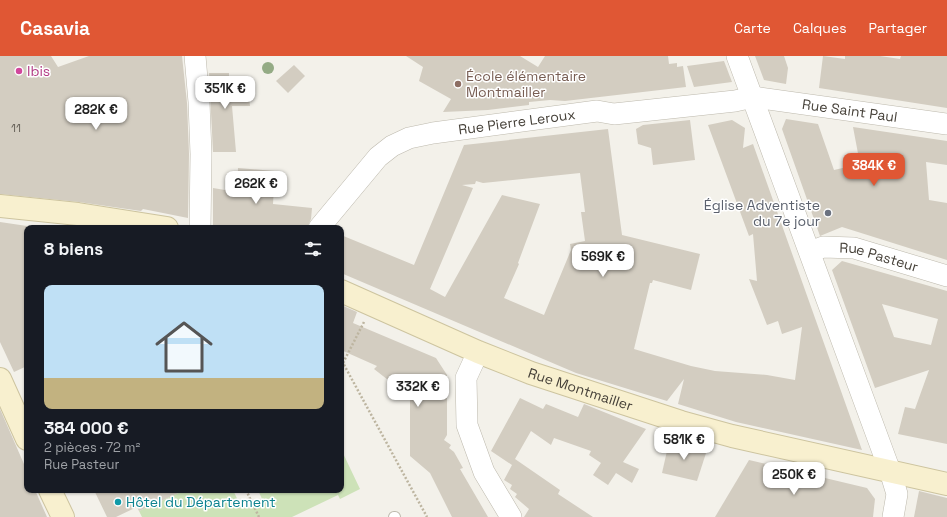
<!DOCTYPE html>
<html lang="fr">
<head>
<meta charset="utf-8">
<style>
  body { margin:0; font-family:"Space Grotesk",sans-serif; background:#242831; color:#f1f3f6; height:100vh; display:flex; flex-direction:column; font-size:15px; white-space:nowrap }
  * { box-sizing:border-box; margin:0 }
  p { font-size:13px; color:#9ea1a6 }
  .icon { flex:none; width:22px; height:22px; fill:none; stroke:currentColor; stroke-width:2; stroke-linecap:round; stroke-linejoin:round }
  .map { position:relative; flex:1; overflow:hidden }
  .details { position:absolute; left:24px; top:169px; width:320px; height:268px; display:flex; flex-direction:column; background:#171b24; border-radius:8px; box-shadow:0 1px 3px #0004 }
  .details>* { flex:none }
  .price { position:absolute; translate:-50% -34px; padding:0 9px; border-radius:8px; background:#fff; color:#222; font-size:13px; line-height:26px; filter:drop-shadow(0 1px 2px #0008) }
  .price::after { content:''; position:absolute; left:50%; top:24px; width:12px; height:9px; margin-left:-6px; background:inherit; clip-path:polygon(0 0,100% 0,50% 100%) }
  .price.active { background:#e05734; color:#fff }
  ul { padding:0; list-style:none }
  li { display:grid; align-content:center; gap:8px; height:212px; padding:0 20px }
  li+li { border-top:1px solid #363941 }
  li span { display:grid; place-items:center; height:124px; border-radius:8px; color:#555 }
  li>.icon { margin-inline-start:auto }
  span .icon { width:72px; height:72px; fill:#fffc; stroke-width:1 }
  li b { font-size:17px }
  h2 { display:flex; justify-content:space-between; align-items:center; height:48px; padding:0 20px; font-size:17px }
  header { display:flex; align-items:center; gap:24px; box-sizing:border-box; height:56px; padding:0 20px; background:#e05734; color:#fff }
  header strong { font-size:19px }
  nav { display:flex; gap:22px; margin-inline-start:auto; font-size:14px }
  .map>svg:first-child { display:block }
</style>
</head>
<body>
<header>
<strong>Casavia</strong>
<nav><a>Carte</a><a>Calques</a><a>Partager</a></nav>
</header>
<div class="map">
<svg width="947" height="461" viewBox="0 0 947 461">
  <rect width="100%" height="100%" fill="#f3f1ea"/>
  <path fill="#cde2b8" d="M341 393 360 433 340 443 338 439 292 461H142L139 455 185 434H233L242 453 262 443 258 434H341Z"/>
  <g fill="#d3cdc1" fill-rule="evenodd">
    <path d="M0 0H51L58 11 89 0H182L187 47 189 98 188 162 143 153 141 155 79 146 0 138Z"/>
    <path d="M406 0H520L538 11 545 0H668L669 8 677 7V11L683 10 686 31 565 45 550 44 529 46V49L488 54 443 56 451 43 419 25 423 11Z"/>
    <path d="M755 0H784L788 12 786 28 764 24Z"/>
    <path d="M823 0 845 3V0H880L900 3 901 0H947V52L819 32Z"/>
    <path d="M724 5 732 26 694 31 687 10Z"/>
    <path d="M294 9 305 20 288 37 276 25Z"/>
    <path d="M209 17H229V29L248 27 250 50H232L236 96H213Z"/>
    <path d="M786 63 818 68 834 114 860 108 853 71 947 85V109L926 106 929 144 947 147V204L842 171 820 180 782 73Z"/>
    <path d="M690 64 695 104 653 109 651 92 638 88 636 73 643 69Z"/>
    <path d="M732 64 745 72 743 92 753 88 862 394 736 366 678 348 684 323 667 345 576 317 341 217V179L414 209 464 89 608 73 622 179 700 198 691 234 653 224 652 227H650L634 293 691 310 715 315 767 319 795 324 802 271 782 278 778 265 767 269 749 223 757 225 753 178 749 180 708 69ZM580 117 585 156H581L585 185 570 188 571 194 544 259 504 242 519 208 518 207 540 148 502 139 445 241 430 233 473 132 462 129 475 128 476 125 483 127Z"/>
    <path d="M238 112 275 115 273 148 312 152 311 163 307 172H213V132L237 136Z"/>
    <path d="M0 166 27 170V310L14 316 0 286Z"/>
    <path d="M842 205 947 235V388L898 378 905 351 915 353 929 314 875 332 832 214ZM882 248 938 263 931 289 894 281Z"/>
    <path d="M341 249 357 256 353 267 436 302 447 319V379L444 384 451 389 449 392 454 396 463 412 460 413 488 461H452L430 417 410 400V341L374 313 377 310 341 294Z"/>
    <path d="M520 342 543 353 546 348 578 361 584 348 646 373 623 406 639 413 632 427 616 417 608 429 593 419 601 407 589 399 591 395 554 382 551 389 531 375 515 403 560 434 558 438 593 461H524L529 453 515 441 517 438 510 433 512 429 504 424 512 409 491 395Z"/>
    <path d="M0 353 27 415V434H35L47 461H0Z"/>
    <path d="M669 386 707 394 697 425 662 417Z"/>
    <path d="M749 404 867 432 875 443 873 461H715Z"/>
    <path d="M94 434H185L139 455 137 451 116 461H107Z"/>
    <path d="M919 435 947 442V461H914Z"/>
  </g>
  <g fill="none" stroke-linecap="round" stroke-linejoin="round">
    <defs>
      <path id="service" d="M394 461H395"/>
      <g id="minor">
        <path d="M195 0 199 46 201 98 200 172"/>
        <path d="M737 0 890 415 897 438 893 461"/>
        <path id="s1" d="M319 172 378 101 392 90 409 82 433 77 597 55 614 58 735 45 753 41 947 68"/>
        <path id="s2" d="M810 196 823 191 854 192 947 220"/>
        <path d="M478 296 466 322 467 369 484 416 511 461"/>
      </g>
      <g id="secondary">
        <path d="M0 150 78 158 167 172"/>
        <path id="s3" d="M341 235 478 296 531 317 681 366 732 380 947 428"/>
        <path d="M0 323 27 383"/>
        <path d="M50 434 63 461"/>
      </g>
    </defs>
    <use href="#service" stroke="#bdb9ad" stroke-width="12"/>
    <use href="#minor" stroke="#bdb9ad" stroke-width="22"/>
    <use href="#secondary" stroke="#cdc49f" stroke-width="24"/>
    <g stroke="#bdb5a0" stroke-width="2.5" stroke-dasharray="2 2" stroke-linecap="butt">
      <path d="M364 266 343 307 427 461"/>
      <path d="M246 434 259 461"/>
    </g>
    <use href="#service" stroke="#fff" stroke-width="10"/>
    <use href="#minor" stroke="#fff" stroke-width="21"/>
    <use href="#secondary" stroke="#f8f0cf" stroke-width="22"/>
  </g>
  <circle fill="#94ab85" cx="268" cy="12" r="6"/>
  <circle fill="#d1479c" stroke="#fff" stroke-width="1.5" cx="19" cy="15" r="4"/>
  <circle fill="#8d6e63" stroke="#fff" stroke-width="1.5" cx="458" cy="28" r="4"/>
  <circle fill="#6b7280" stroke="#fff" stroke-width="1.5" cx="828" cy="157" r="4"/>
  <circle fill="#0f9aa8" stroke="#fff" stroke-width="1.5" cx="118" cy="446" r="4"/>
  <g text-anchor="middle" stroke-width="3" stroke-linejoin="round" paint-order="stroke">
    <g font-size="12" fill="#69645b">
      <text x="16" y="76">11</text>
    </g>
    <g font-size="14" fill="#b23c85" stroke="#fff" text-anchor="start">
      <text x="27" y="20">Ibis</text>
    </g>
    <g font-size="14" fill="#785e54" stroke="#fff" text-anchor="start">
      <text x="466" y="25">École élémentaire<tspan x="466" dy="16">Montmailler</tspan></text>
    </g>
    <g font-size="14" fill="#464139" stroke="#fff">
      <text dy="5" stroke="none"><textPath href="#s1" startOffset="574">Rue Saint Paul</textPath></text>
      <text dy="5" stroke="none"><textPath href="#s1" startOffset="238">Rue Pierre Leroux</textPath></text>
      <text dy="5" stroke="none"><textPath href="#s2" startOffset="71">Rue Pasteur</textPath></text>
      <text dy="5" stroke="none"><textPath href="#s3" startOffset="259">Rue Montmailler</textPath></text>
    </g>
    <g font-size="14" fill="#5b616d" stroke="#fff" text-anchor="end">
      <text x="820" y="154">Église Adventiste<tspan x="820" dy="16">du 7e jour</tspan></text>
    </g>
    <g font-size="14" fill="#0d838f" stroke="#fff" text-anchor="start">
      <text x="126" y="451">Hôtel du Département</text>
    </g>
  </g>
</svg>
<b class="price" style="left:225px;top:54px">351K €</b>
<b class="price" style="left:96px;top:75px">282K €</b>
<b class="price active" style="left:874px;top:131px">384K €</b>
<b class="price" style="left:256px;top:149px">262K €</b>
<b class="price" style="left:603px;top:222px">569K €</b>
<b class="price" style="left:418px;top:352px">332K €</b>
<b class="price" style="left:684px;top:405px">581K €</b>
<b class="price" style="left:794px;top:440px">250K €</b>
<section class="details">
<h2>8 biens<svg class="icon" aria-label="filters" viewBox="0 0 24 24"><path d="M4 7h16M4 17h16"/><circle cx="9" cy="7" r="2"/><circle cx="15" cy="17" r="2"/></svg></h2>
<ul>
<li><span style="background:linear-gradient(#bfe0f5 75%,#c2b280 0)"><svg class="icon" aria-label="home" viewBox="0 0 24 24"><path d="M3 11l9-7 9 7M6 9v11h12V9"/></svg></span><div><b>384 000 €</b><p>2 pièces · 72 m²</p><p>Rue Pasteur</p></div></li>
</ul>
</section>
</div>
</body>
</html>
